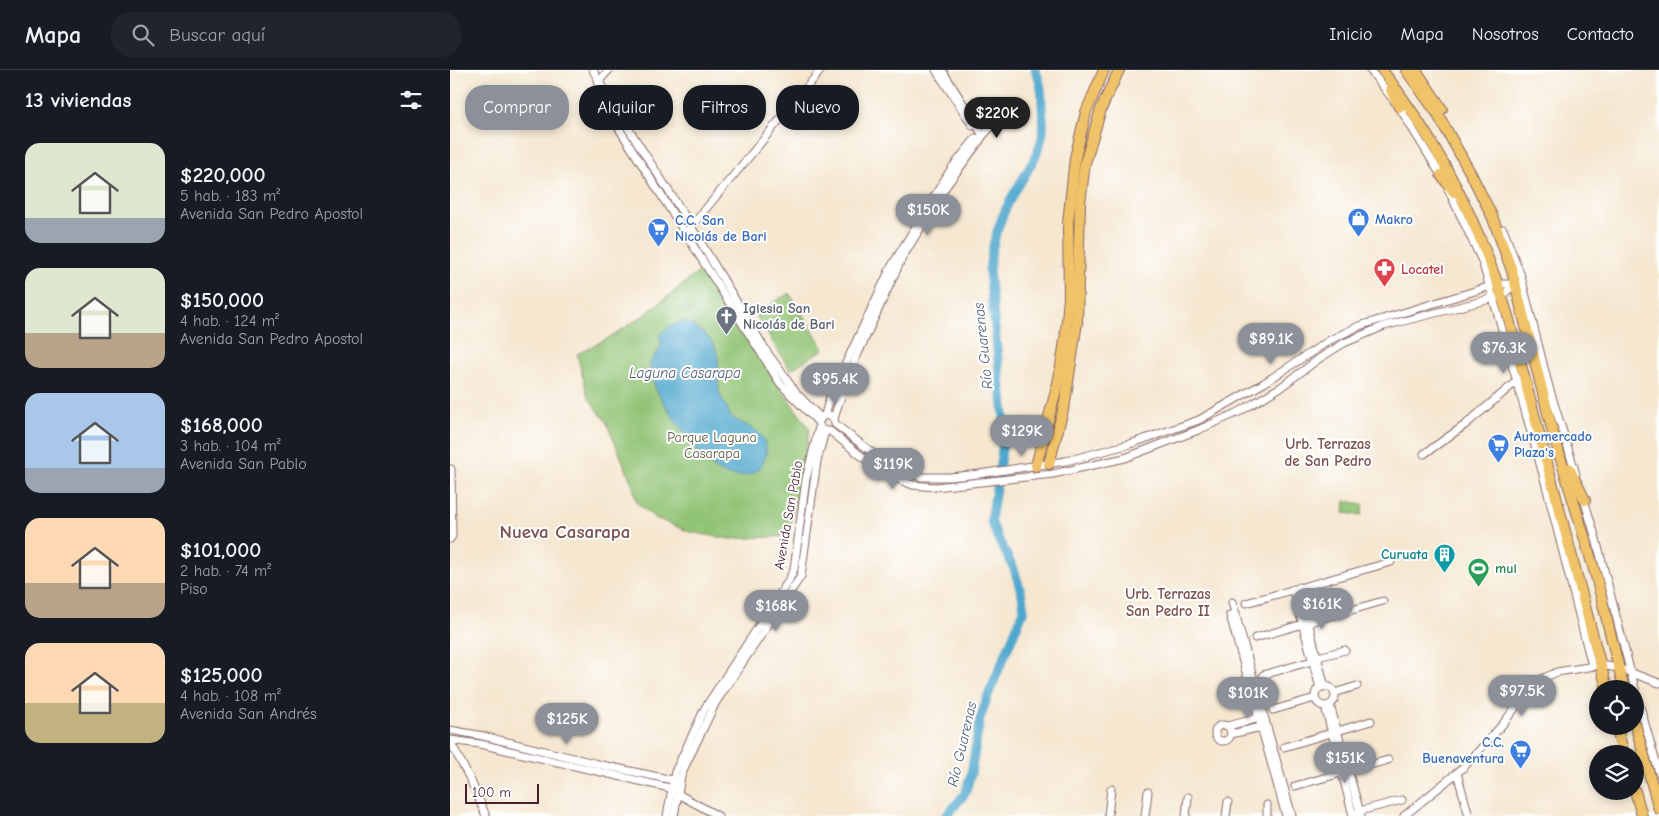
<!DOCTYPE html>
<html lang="es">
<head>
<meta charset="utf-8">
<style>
  body { margin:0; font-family:"Comic Neue",sans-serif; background:#20242c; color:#f1f3f6; height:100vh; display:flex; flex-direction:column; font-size:19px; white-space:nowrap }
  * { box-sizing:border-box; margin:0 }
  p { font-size:16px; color:#9ea1a6 }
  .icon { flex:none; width:28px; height:28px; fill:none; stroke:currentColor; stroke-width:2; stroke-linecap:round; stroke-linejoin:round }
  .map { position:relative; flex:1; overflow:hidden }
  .details { display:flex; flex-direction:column; background:#171b24; width:450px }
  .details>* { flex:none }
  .banner { position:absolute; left:15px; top:15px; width:475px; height:45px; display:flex; gap:10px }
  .fabs { position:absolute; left:1139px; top:610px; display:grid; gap:10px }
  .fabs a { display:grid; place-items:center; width:55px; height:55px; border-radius:50%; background:#171b24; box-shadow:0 2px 8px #0003; font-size:25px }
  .scale { position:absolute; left:15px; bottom:12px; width:74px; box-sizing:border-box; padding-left:5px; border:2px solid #4a1f2b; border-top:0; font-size:14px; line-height:18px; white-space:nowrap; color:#4a1f2b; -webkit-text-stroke:4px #fff; paint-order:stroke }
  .price { position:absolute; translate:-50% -42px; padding:0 11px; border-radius:18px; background:#8c9099; color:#fff; font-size:16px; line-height:32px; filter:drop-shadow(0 1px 2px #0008) }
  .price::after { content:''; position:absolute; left:50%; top:30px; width:15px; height:11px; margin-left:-8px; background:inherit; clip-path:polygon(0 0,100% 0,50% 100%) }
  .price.active { background:#222; color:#fff }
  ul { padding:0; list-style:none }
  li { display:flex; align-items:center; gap:15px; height:125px; padding:0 25px }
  li span { display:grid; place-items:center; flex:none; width:140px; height:100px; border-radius:15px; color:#555 }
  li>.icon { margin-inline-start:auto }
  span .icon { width:60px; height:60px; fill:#fffc; stroke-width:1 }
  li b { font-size:21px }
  h2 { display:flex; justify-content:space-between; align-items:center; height:60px; padding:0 25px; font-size:21px }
  .chip { padding:0 18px; border-radius:20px; background:#171b24; box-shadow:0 2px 8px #0003; font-size:18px; line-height:45px }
  .chip.active { background:#8c9099; color:#fff }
  header { display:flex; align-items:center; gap:30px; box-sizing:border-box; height:70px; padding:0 25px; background:#171b24; border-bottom:1px solid #363941 }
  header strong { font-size:24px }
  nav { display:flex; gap:28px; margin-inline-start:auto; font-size:18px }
  .search { width:350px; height:45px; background:#20242c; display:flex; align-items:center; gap:12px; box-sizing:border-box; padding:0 18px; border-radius:20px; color:#9ea1a6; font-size:19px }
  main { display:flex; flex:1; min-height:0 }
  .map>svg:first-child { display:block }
</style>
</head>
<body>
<header>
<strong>Mapa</strong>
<div class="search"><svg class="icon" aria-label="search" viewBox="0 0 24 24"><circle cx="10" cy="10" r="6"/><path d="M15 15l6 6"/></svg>Buscar aquí</div>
<nav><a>Inicio</a><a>Mapa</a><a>Nosotros</a><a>Contacto</a></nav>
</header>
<main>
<section class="details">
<h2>13 viviendas<svg class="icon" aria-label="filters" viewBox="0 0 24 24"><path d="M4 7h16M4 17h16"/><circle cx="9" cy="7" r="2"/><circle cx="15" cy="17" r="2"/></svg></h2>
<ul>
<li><span style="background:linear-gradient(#dfe7d0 75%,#9aa5b1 0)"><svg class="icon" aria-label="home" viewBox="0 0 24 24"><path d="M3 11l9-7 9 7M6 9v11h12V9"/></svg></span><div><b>$220,000</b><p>5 hab. · 183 m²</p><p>Avenida San Pedro Apostol</p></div></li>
<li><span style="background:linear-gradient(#dfe7d0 65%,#b9a48a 0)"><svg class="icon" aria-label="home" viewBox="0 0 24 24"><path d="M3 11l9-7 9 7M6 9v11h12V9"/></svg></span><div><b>$150,000</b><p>4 hab. · 124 m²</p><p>Avenida San Pedro Apostol</p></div></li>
<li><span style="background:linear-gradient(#a9c7e8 75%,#9aa5b1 0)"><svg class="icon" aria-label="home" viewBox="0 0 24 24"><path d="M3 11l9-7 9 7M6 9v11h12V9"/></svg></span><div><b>$168,000</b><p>3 hab. · 104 m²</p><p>Avenida San Pablo</p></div></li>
<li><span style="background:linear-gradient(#ffd9b3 65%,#b9a48a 0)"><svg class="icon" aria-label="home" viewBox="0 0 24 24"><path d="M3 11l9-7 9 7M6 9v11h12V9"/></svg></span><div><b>$101,000</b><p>2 hab. · 74 m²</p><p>Piso</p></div></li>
<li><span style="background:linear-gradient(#ffd9b3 60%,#c2b280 0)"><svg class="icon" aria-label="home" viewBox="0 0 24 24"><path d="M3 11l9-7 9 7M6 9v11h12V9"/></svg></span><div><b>$125,000</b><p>4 hab. · 108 m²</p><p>Avenida San Andrés</p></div></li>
</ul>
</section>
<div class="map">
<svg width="1209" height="746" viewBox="0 0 1209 746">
  <rect width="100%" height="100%" fill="#fff"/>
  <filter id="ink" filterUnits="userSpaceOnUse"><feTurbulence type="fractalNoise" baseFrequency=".02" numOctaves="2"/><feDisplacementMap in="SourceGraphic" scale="10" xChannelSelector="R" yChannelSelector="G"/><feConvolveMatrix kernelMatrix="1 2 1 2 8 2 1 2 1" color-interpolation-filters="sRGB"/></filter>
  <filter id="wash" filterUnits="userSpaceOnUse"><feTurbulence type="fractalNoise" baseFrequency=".0096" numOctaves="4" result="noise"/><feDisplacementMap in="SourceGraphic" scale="20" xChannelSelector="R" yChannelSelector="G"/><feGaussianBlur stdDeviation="1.12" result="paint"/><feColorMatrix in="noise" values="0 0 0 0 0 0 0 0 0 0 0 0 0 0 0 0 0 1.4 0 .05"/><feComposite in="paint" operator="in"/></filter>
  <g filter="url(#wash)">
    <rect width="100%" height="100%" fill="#f5e7d0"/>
    <g fill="#90c373" stroke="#6d714f">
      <path d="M251 200 325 311 360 359 338 466 280 469 240 462 205 448 187 433 182 414 157 353 138 327 127 284 162 266 194 245Z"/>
      <path d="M339 223 374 279 340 300 305 244Z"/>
      <path d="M895 431 913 434 912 445 894 443Z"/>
    </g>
    <path fill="#50a7cd" stroke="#4d637c" d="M233 251C239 252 244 256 249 260 278 279 264 298 270 325 271 329 275 333 277 338 279 341 279 345 282 348 285 350 289 351 292 353 305 359 318 367 316 383 315 393 308 403 298 405 289 407 277 406 269 402 254 394 212 333 205 317 202 309 197 295 203 288 210 279 214 277 209 265L220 256Z"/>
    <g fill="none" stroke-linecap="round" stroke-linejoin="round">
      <path stroke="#50a7cd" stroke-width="9" d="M496 746 515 724 521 704 530 649 537 628 574 540 572 525 564 499 547 466 541 451 554 367V346L539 201C541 177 548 154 559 132 571 109 591 86 593 60 594 51 592 42 592 33 592 21 591 10 585 0"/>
    </g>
  </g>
  <g filter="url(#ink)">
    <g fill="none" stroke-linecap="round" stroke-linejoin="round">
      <defs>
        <g id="minor">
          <path d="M143 0 153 19 236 148 317 282 347 324 370 347"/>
          <path d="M486 0 523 56"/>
          <path d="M920 0 949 37 992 107"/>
          <path d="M149 11 148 22 151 30 330 313 340 324 368 352 371 359 375 361H380L434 404 463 415 485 417 603 404 675 388 748 360 789 342 831 317 870 288 894 273 934 256 1052 226 1065 214"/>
          <path d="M149 11 159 0"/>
          <path d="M531 68 546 51"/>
          <path d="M998 119 1032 191 1050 252 1094 408 1142 596"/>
          <path d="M239 159 371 0"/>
          <path d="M1053 159 1070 203 1099 317 1126 404"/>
          <path d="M375 345 380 327 441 197 501 99 526 68"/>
          <path d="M384 349 388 335 405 290 452 188 497 115 531 69 532 64 492 0"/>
          <path d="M368 352 373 346 380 345 384 349 385 354 441 397 471 407H500L529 404 616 391 680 374 749 350 814 313 880 270 909 256 1048 214H1065"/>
          <path d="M974 384 1015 355 1067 311"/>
          <path d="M1133 426 1146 469 1185 619"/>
          <path d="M0 469 2 466 1 399"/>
          <path d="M849 517 875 617"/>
          <path d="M843 519 870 618"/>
          <path d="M782 532 842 746"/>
          <path d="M796 533 941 492"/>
          <path d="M786 543 780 545 836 746"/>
          <path d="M805 568 933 531"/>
          <path d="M813 605 862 591 872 586 895 580"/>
          <circle cx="875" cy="626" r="10"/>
          <path d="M1185 619 1209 703"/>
          <path d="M884 623 907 616"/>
          <path d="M880 635 911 746"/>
          <path d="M875 636 903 746"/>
          <path d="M823 640 865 628"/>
          <circle cx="773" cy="663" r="8"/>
          <path d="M778 656 812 647"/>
          <path d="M0 660 33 666 152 695 227 711"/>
          <path d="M781 664 807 658 812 659"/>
          <path d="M0 670 30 674 224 719"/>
          <path d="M0 671 21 711 36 746"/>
          <path d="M834 677 921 651"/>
          <path d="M1007 703 1019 746"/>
          <path d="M845 716 938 690"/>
          <path d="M228 724 268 746"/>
          <path d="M906 744 910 741 952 730"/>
          <path d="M217 746 225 702 255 638 339 510 344 499 356 409 369 357"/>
          <path d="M224 746 231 707 235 696 266 632 351 506 367 391 375 361"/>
          <path d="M658 746 661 719"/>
          <path d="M695 746 698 722"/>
          <path d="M736 746 738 727"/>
          <path d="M776 746 778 732"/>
          <path d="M817 746V735"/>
          <path d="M954 746 1014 697 1052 655 1078 621 1094 608 1107 602 1151 595 1168 598 1209 613"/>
        </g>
        <g id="highway">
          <path d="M932 0C989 74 1031 157 1058 246L1157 619"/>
          <path d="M956 0 987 43 1021 104 1042 146 1062 201 1103 363 1146 506 1174 619"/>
          <path d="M966 0 992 39"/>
          <path d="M941 20 949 37"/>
          <path d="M991 105 1004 122"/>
          <path d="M599 394 615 332 627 252 630 133 635 93 651 39 669 0"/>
          <path d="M586 396 609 309 615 271 619 228 618 153 625 88 636 42 654 0"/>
          <path d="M1119 398 1135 430"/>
          <path d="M1185 654 1209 739"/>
          <path d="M1166 656 1174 684"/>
          <path d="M1185 721 1192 746"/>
        </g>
      </defs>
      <use href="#minor" stroke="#866565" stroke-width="9"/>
      <use href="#highway" stroke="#866565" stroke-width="12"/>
      <use href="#minor" stroke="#fff" stroke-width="7"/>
      <use href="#highway" stroke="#f0c369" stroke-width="10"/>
    </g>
  </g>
  <defs>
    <symbol id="shop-pin" viewBox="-11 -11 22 30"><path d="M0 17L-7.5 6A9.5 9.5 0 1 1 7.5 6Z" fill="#3f7fe0" stroke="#fff"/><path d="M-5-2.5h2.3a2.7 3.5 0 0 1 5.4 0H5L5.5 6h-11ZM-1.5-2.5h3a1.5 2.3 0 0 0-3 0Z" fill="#fff"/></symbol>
    <symbol id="supermarket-pin" viewBox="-11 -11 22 30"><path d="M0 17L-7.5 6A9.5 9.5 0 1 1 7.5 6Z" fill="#3f7fe0" stroke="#fff"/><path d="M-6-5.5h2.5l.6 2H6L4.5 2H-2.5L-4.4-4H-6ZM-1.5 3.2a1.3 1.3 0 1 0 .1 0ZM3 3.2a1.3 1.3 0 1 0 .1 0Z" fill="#fff"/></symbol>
    <symbol id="pharmacy-pin" viewBox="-11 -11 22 30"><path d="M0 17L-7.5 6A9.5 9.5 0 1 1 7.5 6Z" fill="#e0444e" stroke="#fff"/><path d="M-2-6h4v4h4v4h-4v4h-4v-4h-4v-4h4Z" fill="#fff"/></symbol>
    <symbol id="church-pin" viewBox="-11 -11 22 30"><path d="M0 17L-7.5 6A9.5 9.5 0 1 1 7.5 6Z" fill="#6b7280" stroke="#fff"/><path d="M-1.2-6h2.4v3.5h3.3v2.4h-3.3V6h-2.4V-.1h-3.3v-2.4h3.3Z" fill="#fff"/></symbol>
    <symbol id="building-pin" viewBox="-11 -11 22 30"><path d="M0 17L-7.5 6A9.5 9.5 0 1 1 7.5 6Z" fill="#0f9aa8" stroke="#fff"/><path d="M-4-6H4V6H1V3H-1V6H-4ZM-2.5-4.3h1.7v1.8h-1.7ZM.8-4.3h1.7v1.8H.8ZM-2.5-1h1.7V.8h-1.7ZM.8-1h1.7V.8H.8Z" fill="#fff"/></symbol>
    <symbol id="stadium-pin" viewBox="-11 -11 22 30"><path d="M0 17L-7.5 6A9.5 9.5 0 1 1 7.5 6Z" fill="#2e9e5b" stroke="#fff"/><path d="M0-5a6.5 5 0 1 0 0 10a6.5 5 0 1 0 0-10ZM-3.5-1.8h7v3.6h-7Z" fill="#fff"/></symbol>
  </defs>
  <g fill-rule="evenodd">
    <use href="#shop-pin" x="896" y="136" width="25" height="34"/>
    <use href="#supermarket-pin" x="196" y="146" width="25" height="34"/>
    <use href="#pharmacy-pin" x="922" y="186" width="25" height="34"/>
    <use href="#church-pin" x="264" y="234" width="25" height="34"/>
    <use href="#supermarket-pin" x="1036" y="362" width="25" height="34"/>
    <use href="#building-pin" x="982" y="472" width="25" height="34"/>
    <use href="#stadium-pin" x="1016" y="486" width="25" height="34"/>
    <use href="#supermarket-pin" x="1058" y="668" width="25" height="34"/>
  </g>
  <g text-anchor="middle" stroke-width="4" stroke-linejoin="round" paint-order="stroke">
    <g font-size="14" font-weight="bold" fill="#366cbe" stroke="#fff" text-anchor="start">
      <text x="925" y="154">Makro</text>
      <text x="225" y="155">C.C. San<tspan x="225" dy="16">Nicolás de Bari</tspan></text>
      <text x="1064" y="371">Automercado<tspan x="1064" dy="16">Plaza's</tspan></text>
      <text x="1054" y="677" text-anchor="end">C.C.<tspan x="1054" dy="16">Buenaventura</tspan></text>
    </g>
    <g font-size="14" font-weight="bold" fill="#be3a42" stroke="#fff" text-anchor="start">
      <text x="951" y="204">Locatel</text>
    </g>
    <g font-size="14" font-weight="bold" fill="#5b616d" stroke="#fff" text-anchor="start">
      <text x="293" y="243">Iglesia San<tspan x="293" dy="16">Nicolás de Bari</tspan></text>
    </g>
    <g font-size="14" fill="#625844" stroke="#fff">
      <text x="262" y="372">Parque Laguna<tspan x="262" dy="16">Casarapa</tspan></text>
    </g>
    <g font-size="14" fill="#4a1f2b" stroke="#fff">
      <text transform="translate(338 445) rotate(-80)" y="5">Avenida San Pablo</text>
    </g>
    <g font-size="14" font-weight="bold" fill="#0d838f" stroke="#fff" text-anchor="end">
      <text x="978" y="489">Curuata</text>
    </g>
    <g font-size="14" font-weight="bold" fill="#27864d" stroke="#fff" text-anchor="start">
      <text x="1045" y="503">mul</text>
    </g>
    <g font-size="15" font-style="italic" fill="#4d5c74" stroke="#fff">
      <text transform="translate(533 276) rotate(-96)" y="5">Río Guarenas</text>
      <text x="235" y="308">Laguna Casarapa</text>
      <text transform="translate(512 674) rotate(-77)" y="5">Río Guarenas</text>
    </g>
    <g font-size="15" font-weight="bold" fill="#7d524e" stroke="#fff">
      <text x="878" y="379">Urb. Terrazas<tspan x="878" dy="17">de San Pedro</tspan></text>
      <text x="718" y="529">Urb. Terrazas<tspan x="718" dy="17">San Pedro II</tspan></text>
    </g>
    <g font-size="19" font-weight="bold" fill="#7d524e" stroke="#fff">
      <text x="115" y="468">Nueva Casarapa</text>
    </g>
  </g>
</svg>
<div class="fabs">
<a><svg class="icon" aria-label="locate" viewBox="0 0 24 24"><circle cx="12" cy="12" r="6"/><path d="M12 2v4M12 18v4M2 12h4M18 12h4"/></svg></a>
<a><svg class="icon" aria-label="layers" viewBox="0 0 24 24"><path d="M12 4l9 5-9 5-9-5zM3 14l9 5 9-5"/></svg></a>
</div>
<div class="scale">100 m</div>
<b class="price active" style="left:547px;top:69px">$220K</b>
<b class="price" style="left:478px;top:166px">$150K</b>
<b class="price" style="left:821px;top:295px">$89.1K</b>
<b class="price" style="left:1054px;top:304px">$76.3K</b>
<b class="price" style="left:385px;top:335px">$95.4K</b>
<b class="price" style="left:572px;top:387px">$129K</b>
<b class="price" style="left:443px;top:420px">$119K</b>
<b class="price" style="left:872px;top:560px">$161K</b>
<b class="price" style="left:326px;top:562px">$168K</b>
<b class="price" style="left:1072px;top:647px">$97.5K</b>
<b class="price" style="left:798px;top:649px">$101K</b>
<b class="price" style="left:117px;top:675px">$125K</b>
<b class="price" style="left:895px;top:714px">$151K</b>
<div class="banner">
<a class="chip active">Comprar</a>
<a class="chip">Alquilar</a>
<a class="chip">Filtros</a>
<a class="chip">Nuevo</a>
</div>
</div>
</main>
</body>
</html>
